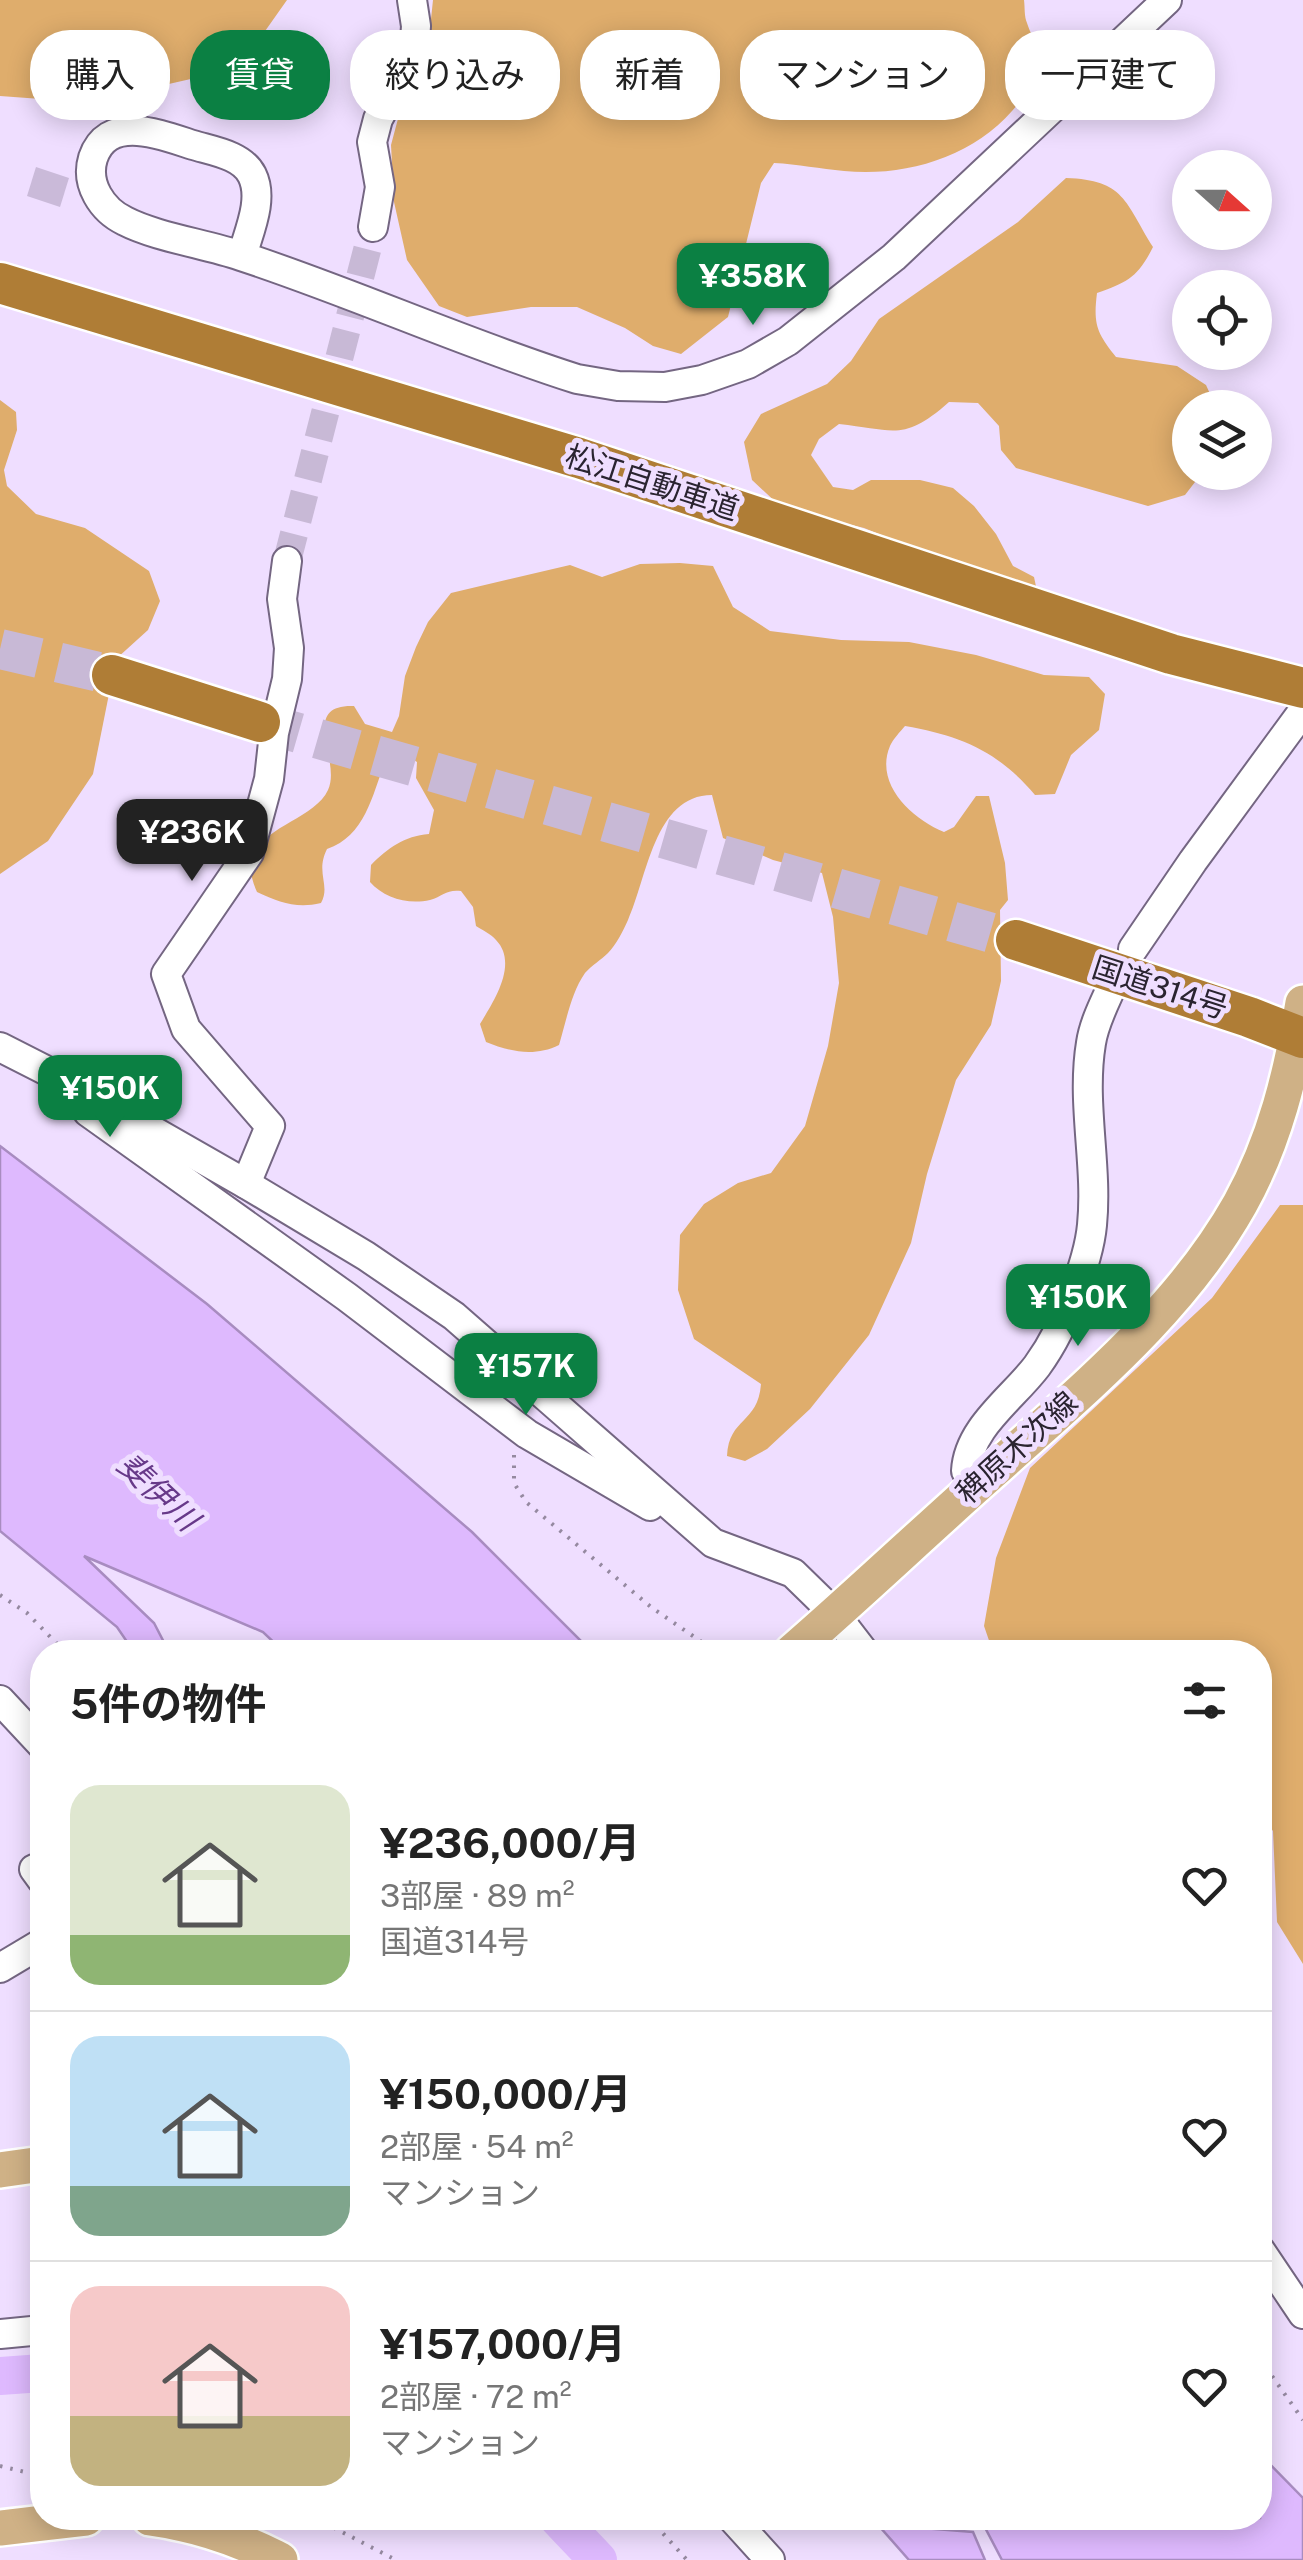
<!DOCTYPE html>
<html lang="ja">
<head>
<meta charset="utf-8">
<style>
  body { margin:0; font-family:"Public Sans","Noto Sans JP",sans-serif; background:#f6f6f6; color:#222; height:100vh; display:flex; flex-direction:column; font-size:38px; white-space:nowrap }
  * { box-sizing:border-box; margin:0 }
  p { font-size:32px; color:#767676 }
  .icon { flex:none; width:55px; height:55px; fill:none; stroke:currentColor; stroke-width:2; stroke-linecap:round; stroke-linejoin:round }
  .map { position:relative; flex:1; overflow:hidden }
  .panel { position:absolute; left:30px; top:1640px; width:1242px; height:890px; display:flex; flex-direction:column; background:#fff; border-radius:40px; box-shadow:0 5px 25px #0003 }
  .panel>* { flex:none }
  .hud { position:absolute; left:30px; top:30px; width:1245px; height:90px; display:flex; gap:20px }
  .needle { width:65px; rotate:111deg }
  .tools { position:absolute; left:1172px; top:150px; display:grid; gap:20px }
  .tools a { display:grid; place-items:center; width:100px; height:100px; border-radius:50%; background:#fff; box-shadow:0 5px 25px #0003; font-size:50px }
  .price { position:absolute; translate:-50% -85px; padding:0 22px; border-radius:20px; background:#0b8043; color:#fff; font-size:32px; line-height:65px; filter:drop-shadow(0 2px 5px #0008) }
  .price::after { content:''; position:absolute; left:50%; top:60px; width:30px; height:22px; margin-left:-15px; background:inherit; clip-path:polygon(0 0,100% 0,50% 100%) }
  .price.selected { background:#222; color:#fff }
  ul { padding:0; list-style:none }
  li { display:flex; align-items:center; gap:30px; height:250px; padding:0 40px }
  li+li { border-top:2px solid #e0e0e0 }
  li span { display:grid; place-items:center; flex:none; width:280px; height:200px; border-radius:30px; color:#555 }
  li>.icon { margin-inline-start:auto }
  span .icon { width:120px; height:120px; fill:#fffc; stroke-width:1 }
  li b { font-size:42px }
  h2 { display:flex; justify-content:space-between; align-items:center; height:120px; padding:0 40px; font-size:42px }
  .pill { padding:0 35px; border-radius:40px; background:#fff; box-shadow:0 5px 25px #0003; font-size:35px; line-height:90px }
  .pill.selected { background:#0b8043; color:#fff }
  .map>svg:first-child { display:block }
</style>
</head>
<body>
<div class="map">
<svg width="1303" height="2560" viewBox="0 0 1303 2560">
  <rect width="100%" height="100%" fill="#efdeff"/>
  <g fill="#dfad6c">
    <path d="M0 0H287L239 68 160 86 122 85 41 99 0 96Z"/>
    <path d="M433 0H1024C1025 7 1024 16 1027 23 1033 43 1041 37 1039 66 1039 80 1022 100 1012 111 971 158 904 177 844 171 820 169 798 164 774 163L761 183 728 317 681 354 653 346 625 328 577 307H531L467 317 439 306 407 260 394 202 391 145 403 100 426 67Z"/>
    <path d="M1066 178C1125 180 1125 202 1153 247 1138 277 1128 282 1097 293 1093 325 1097 333 1116 357L1177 366 1206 385 1216 407 1190 408V472L1202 473 1185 495 1148 506 1016 468 1001 450 999 426 978 403 949 402C904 442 895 430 839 424L819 439 811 455 833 487 853 490 871 480H920L953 488 974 506 996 534 1013 566 1034 577 1037 591 948 562 864 528 782 508 752 480 744 442 761 414 827 384 851 361 879 319 1018 222Z"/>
    <path d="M0 400 16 412 17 430 4 470 7 486 36 514 85 528 149 571 160 601 148 630 116 659 93 774 48 841 0 874Z"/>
    <path d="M680 563 713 566 733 607 770 631 841 640 909 642 976 655 1044 675 1089 677 1105 694 1099 730 1071 755 1055 794 1035 795C998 751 961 736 905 726 900 732 893 739 890 746 874 784 912 819 944 832L954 827 976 796H989L1005 863 1008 900 1000 910 1001 981 991 1025 956 1080 927 1174 911 1243 869 1335 810 1409 767 1449 745 1461 727 1456C729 1417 758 1424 761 1384L694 1339 678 1290 680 1235 704 1204 738 1183 771 1173 805 1126 828 1046 839 983 833 917 822 873 773 860 723 838 712 795C654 795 647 879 628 920 623 931 616 945 608 953 601 960 592 965 585 973 571 993 566 1022 559 1045 535 1057 510 1052 486 1042L480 1024C493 1002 519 964 496 940 491 934 482 930 476 926L473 907 461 891C447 889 443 896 430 900 408 905 384 898 370 882L371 865C388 848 404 836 429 834L434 810 416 778 417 762 406 755 392 753 385 762C372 796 365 836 327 849 315 873 331 885 321 903 296 909 279 902 257 892 228 829 311 827 328 790 342 761 298 704 354 706L365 724 392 732 399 716 405 676 416 647 428 622 451 593 570 565 602 577 640 564Z"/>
    <path d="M1280 1205H1303V1964L1277 1922 1273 1831 1260 1814V1652H993L984 1626 996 1558 1030 1468 1212 1298Z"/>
  </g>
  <g fill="#deb9fe" stroke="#a88cc0" stroke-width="2.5">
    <path d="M0 1146 207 1304 472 1532 592 1652H284L263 1632 84 1556 154 1623 169 1652H134L117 1627 0 1531Z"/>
    <path d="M1260 2454 1303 2498V2560H1002L980 2518H1260Z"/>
    <path d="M872 2518H902L910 2527 973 2532 985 2560H909Z"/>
  </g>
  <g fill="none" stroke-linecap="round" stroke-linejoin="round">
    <g stroke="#deb9fe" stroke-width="38">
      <path d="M0 2376 42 2373"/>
      <path d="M558 2518 598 2560"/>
    </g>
  </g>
  <path fill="#cabad9" d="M36 167 69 178 60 207 27 196Z"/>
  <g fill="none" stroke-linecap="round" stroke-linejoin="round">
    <path stroke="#c8b9d6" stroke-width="28" stroke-dasharray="28 14" stroke-linecap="butt" d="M287 561 373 227"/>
    <g stroke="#c8b9d6" stroke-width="40" stroke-dasharray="40 20" stroke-linecap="butt">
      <path d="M0 649 112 675"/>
      <path d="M260 722 1016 940"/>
    </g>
    <defs>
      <g id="minor">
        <path d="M373 227 380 187 372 142 378 119 414 54 416 26 412 0"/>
        <path d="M242 256C249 231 264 199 252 175 242 155 213 151 193 145 162 135 108 113 93 158 85 184 102 210 125 221 156 237 206 244 241 256 354 293 463 343 577 379L618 386 665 387 702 380 748 364 788 341 894 257 1167 0"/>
        <path d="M1133 949 1193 861 1303 711"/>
        <path d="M0 1047 57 1076 246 1184 366 1256 454 1316 713 1543 793 1573 834 1613 864 1652"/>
        <path d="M88 1112 347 1297 527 1434 650 1506"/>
        <path d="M246 1184 270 1126 186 1029 166 974 249 853 269 779 274 733 287 679 289 648 282 599 287 561"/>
        <path d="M977 1485 966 1471C968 1428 1013 1398 1037 1366 1053 1344 1066 1317 1075 1291 1082 1270 1090 1247 1092 1225 1098 1165 1081 1103 1091 1043 1094 1023 1104 1004 1112 986"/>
        <path d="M0 1700 42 1745"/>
        <path d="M34 1869 42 1880"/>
        <path d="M0 1968 42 1943"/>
        <path d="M1260 2250 1303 2314"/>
        <path d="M0 2334 42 2330"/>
        <path d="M732 2518 770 2560"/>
      </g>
      <g id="major">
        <path d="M792 1652C860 1593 926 1530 994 1470 1083 1389 1180 1311 1240 1204 1275 1141 1291 1074 1303 1003"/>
        <path d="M0 2170 42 2164"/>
        <path d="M150 2518C195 2524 240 2539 280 2560"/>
        <path d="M0 2528 86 2518"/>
      </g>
      <g id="highway">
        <path d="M0 283 579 458 1171 654 1303 688"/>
        <path d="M112 675 260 722"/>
        <path d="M1016 940 1249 1017 1303 1038"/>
      </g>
    </defs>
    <use href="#minor" stroke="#746682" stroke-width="32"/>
    <use href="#major" stroke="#fff" stroke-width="40"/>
    <use href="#highway" stroke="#fff" stroke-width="45"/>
    <g stroke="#9589a0" stroke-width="4" stroke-dasharray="2.5 8" stroke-linecap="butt">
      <path d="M514 1455V1483L526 1502 651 1607 716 1652"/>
      <path d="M0 1595 27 1613 65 1652"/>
      <path d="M1260 2359 1303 2420"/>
      <path d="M0 2466 42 2476"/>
      <path d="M315 2518 396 2560"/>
      <path d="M649 2518 687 2560"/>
    </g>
    <use href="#minor" stroke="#fff" stroke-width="28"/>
    <use href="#major" stroke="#cfb186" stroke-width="35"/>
    <use href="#highway" stroke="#af7d36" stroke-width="40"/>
  </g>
  <g text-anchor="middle" stroke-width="10" stroke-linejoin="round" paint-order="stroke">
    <g font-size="30" fill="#2a2430" stroke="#efdeff">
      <text transform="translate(652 483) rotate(18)" y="10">松江自動車道</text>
      <text transform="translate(1160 988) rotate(18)" y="10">国道314号</text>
      <text transform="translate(1017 1448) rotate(-42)" y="10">稗原木次線</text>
    </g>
    <g font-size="32" font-style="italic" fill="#673989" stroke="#efdeff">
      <text transform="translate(158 1492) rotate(43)" y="11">斐伊川</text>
    </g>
  </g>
</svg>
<div class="tools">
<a><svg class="needle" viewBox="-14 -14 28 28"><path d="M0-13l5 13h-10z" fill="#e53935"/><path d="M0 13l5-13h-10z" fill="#767676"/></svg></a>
<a><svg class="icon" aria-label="locate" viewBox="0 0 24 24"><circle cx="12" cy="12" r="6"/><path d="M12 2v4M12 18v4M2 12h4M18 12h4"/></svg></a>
<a><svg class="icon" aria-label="layers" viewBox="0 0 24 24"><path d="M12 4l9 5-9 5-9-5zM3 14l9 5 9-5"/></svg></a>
</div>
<b class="price" style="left:753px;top:328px">¥358K</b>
<b class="price selected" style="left:192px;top:884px">¥236K</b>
<b class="price" style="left:110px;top:1140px">¥150K</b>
<b class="price" style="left:1078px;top:1349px">¥150K</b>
<b class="price" style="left:526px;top:1418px">¥157K</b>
<div class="hud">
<a class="pill">購入</a>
<a class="pill selected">賃貸</a>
<a class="pill">絞り込み</a>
<a class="pill">新着</a>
<a class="pill">マンション</a>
<a class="pill">一戸建て</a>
</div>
<section class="panel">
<h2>5件の物件<svg class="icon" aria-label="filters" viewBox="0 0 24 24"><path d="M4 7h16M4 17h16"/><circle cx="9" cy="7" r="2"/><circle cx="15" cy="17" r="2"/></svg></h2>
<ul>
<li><span style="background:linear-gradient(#dfe7d0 75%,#8fb573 0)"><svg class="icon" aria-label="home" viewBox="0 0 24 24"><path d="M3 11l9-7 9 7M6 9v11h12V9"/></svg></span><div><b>¥236,000/月</b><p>3部屋 · 89 m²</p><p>国道314号</p></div><svg class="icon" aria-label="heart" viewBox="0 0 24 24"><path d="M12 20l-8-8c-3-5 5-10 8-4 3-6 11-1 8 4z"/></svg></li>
<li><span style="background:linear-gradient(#bfe0f5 75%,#7fa58c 0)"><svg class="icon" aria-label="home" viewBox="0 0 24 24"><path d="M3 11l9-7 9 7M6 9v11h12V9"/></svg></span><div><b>¥150,000/月</b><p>2部屋 · 54 m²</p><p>マンション</p></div><svg class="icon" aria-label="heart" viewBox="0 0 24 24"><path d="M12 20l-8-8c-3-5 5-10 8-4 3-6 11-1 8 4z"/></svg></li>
<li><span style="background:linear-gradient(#f6c9c9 65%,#c2b280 0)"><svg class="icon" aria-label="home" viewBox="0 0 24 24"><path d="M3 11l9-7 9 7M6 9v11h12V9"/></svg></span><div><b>¥157,000/月</b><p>2部屋 · 72 m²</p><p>マンション</p></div><svg class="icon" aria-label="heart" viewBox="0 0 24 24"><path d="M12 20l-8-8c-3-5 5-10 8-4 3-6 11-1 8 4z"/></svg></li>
</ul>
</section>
</div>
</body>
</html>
